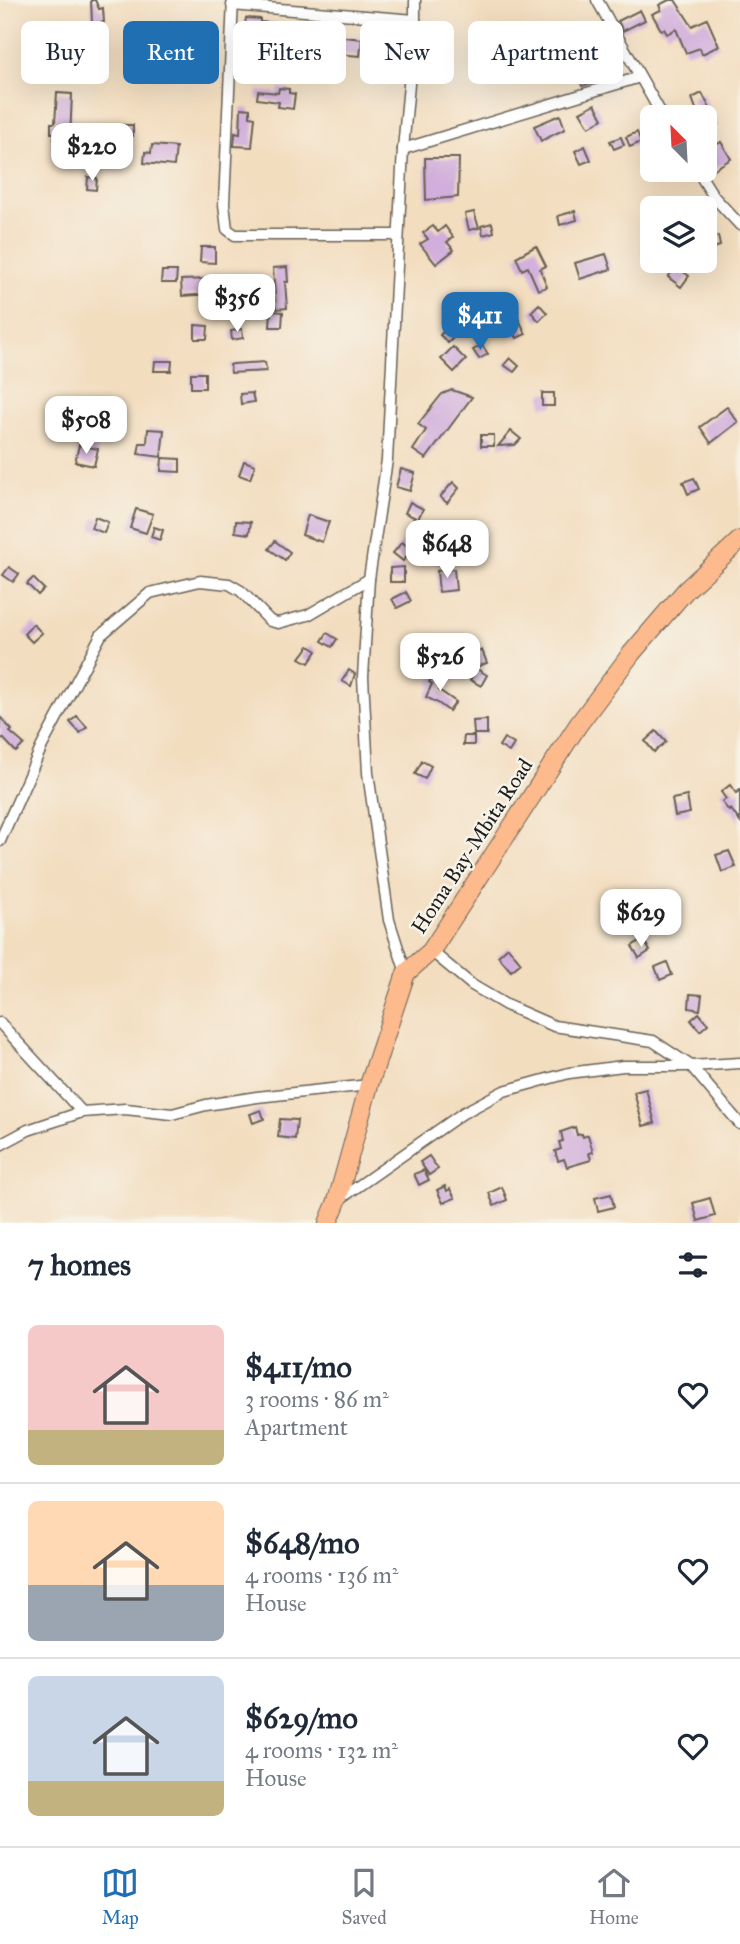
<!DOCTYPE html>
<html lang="en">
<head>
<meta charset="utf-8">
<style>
  body { margin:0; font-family:"IM FELL Great Primer",serif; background:#f2f2f3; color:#1f2937; height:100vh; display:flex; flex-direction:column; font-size:26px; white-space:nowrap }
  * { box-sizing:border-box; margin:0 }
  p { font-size:23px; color:#747a83 }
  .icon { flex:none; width:38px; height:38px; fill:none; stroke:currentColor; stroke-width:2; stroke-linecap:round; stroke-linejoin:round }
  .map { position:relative; height:1223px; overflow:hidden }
  .panel { display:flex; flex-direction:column; background:#fff; flex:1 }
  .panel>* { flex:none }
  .banner { position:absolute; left:21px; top:21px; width:698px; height:63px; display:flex; gap:14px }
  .needle { width:46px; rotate:336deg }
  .buttons { position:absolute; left:640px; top:105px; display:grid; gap:14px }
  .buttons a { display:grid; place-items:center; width:77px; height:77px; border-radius:10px; background:#fff; box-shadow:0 7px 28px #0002; font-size:35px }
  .price { position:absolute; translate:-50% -60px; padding:0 16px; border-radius:14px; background:#fff; color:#222; font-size:23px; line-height:46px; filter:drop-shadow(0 2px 4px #0008) }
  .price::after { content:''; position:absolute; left:50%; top:42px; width:21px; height:16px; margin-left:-10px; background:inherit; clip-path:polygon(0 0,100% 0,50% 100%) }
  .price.selected { background:#1f6fb2; color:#fff }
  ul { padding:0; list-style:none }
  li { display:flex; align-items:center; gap:21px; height:175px; padding:0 28px }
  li+li { border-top:2px solid #e0e1e3 }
  li span { display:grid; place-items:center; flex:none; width:196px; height:140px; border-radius:10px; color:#555 }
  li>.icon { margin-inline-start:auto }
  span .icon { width:84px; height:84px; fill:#fffc; stroke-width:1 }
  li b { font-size:30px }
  h2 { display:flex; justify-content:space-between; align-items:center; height:84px; padding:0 28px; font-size:30px }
  .tag { padding:0 24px; border-radius:10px; background:#fff; box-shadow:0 7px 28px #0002; font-size:24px; line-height:63px }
  .tag.selected { background:#1f6fb2; color:#fff }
  .tab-bar { display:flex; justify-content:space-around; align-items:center; height:98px; border-top:2px solid #e0e1e3; background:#fff; font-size:19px; color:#747a83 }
  .tab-bar a { display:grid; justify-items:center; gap:4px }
  .tab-bar .selected { color:#1f6fb2 }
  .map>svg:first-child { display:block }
</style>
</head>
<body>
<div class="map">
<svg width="740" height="1223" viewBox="0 0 740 1223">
  <rect width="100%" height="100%" fill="#f7f3e8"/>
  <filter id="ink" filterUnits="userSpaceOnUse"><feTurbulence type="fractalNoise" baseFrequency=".0143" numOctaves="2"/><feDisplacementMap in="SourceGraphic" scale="14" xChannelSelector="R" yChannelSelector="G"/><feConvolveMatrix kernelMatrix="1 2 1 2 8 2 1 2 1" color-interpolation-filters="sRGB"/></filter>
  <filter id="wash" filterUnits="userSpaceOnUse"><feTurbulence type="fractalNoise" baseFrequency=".00686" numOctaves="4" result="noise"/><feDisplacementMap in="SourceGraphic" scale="28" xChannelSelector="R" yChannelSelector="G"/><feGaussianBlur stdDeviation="1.57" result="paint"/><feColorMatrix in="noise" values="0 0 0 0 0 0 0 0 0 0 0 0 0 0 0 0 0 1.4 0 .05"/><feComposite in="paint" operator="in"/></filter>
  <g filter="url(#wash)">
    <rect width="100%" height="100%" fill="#f3ddbf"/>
    <g id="blocks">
      <g fill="#d1aedb">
        <path d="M91 0H95L99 9 103 8 104 22 92 23Z"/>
        <path d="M669 0H675L692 26 707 19 719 46 702 54 700 48 686 53 676 29 667 34 664 29 661 30 652 14 661 10 659 5Z"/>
        <path d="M640 10 645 20 623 31 618 21Z"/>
        <path d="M246 18 260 19V22L304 25 303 41H295L294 45H285V37L258 35 255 60 239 58Z"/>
        <path d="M605 30 609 38 594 49 588 39Z"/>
        <rect x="38" y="31" width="15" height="13"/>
        <path d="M344 37 362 39 360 56 338 54V65L325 64V60H322L323 38 343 39Z"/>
        <path d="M615 59 621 74 582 86 577 73Z"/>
        <path d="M279 88 289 89V93L295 94 293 109 278 107 279 102 257 99 258 91 278 93Z"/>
        <path d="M57 93 72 94 70 139H54L55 133H51V123H55Z"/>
        <path d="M702 93 718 124 705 131V117H699L692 98Z"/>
        <path d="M595 104 603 119 589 127 580 112Z"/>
        <path d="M241 108 250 109V116L255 117 252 147 234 146 235 133 240 134Z"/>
        <path d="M560 115 565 129 541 141 534 126Z"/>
        <path d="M121 125H133V136L120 135Z"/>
        <path d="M637 132 641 142 630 147 626 137Z"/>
        <path d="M621 137 624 145 614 149 610 141Z"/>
        <path d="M721 142 731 159 711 171 705 161V152Z"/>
        <path d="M152 145 176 147 174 166 144 163 145 152 151 153Z"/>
        <path d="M585 146 591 160 581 164 575 151Z"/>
        <path d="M425 158H459L458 197 426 200Z"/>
        <path d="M88 177 97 178 96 190 87 189Z"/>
        <path d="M575 211 577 220 560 225 558 216Z"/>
        <path d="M474 212 479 228 469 230 465 214Z"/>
        <path d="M492 223 494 232 483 235 481 226Z"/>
        <path d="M433 226 438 232 445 226 453 237 447 242 454 250 436 264 420 244 428 239 423 233Z"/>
        <path d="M718 236 720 246 710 249 708 239Z"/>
        <path d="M536 246 546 266 540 269 547 287 538 290 528 267 522 270 516 257Z"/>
        <path d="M201 247H215V263L200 262Z"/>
        <path d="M606 254 611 269 580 279 575 263Z"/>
        <path d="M676 266 689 276 681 287 668 277Z"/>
        <path d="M287 267 288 282H285L287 308 276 309 273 268Z"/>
        <path d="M162 271H177L176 283H161Z"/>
        <path d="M210 279 211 294 182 296 181 280Z"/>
        <path d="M539 304 547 313 539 321 531 312Z"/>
        <path d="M512 305 526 334 517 338 511 327 507 331 497 317Z"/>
        <path d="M271 311 283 312 282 327H270Z"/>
        <path d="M195 325 208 326 207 339H195Z"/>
        <path d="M448 327 456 335 448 343 440 335Z"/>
        <path d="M242 329 243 338 232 340 231 331Z"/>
        <path d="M482 345 488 354 479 359 473 350Z"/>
        <path d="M453 347 466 360 454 372 441 359Z"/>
        <path d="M510 358 519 366 514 372 504 365Z"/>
        <path d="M155 361H172L171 371H154Z"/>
        <path d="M265 362 266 371 231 373 230 365 233 364Z"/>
        <rect x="191" y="373" width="14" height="15"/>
        <path d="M452 390 472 397 426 459 413 450 426 430 418 424 442 394Z"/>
        <path d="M252 393 254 402 241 404 240 394Z"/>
        <rect x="542" y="393" width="12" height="13"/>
        <path d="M727 407 738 422 711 443 700 427Z"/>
        <path d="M148 429 164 430 161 457 138 454 140 443H147Z"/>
        <path d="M511 431 521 439 515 445 498 446Z"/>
        <rect x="481" y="435" width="13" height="11"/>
        <path d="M79 445 98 449 94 466 75 462Z"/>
        <path d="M162 458 180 459V472L161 471Z"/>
        <path d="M244 461 255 465 250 479 239 475Z"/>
        <path d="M401 469 415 473 410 491 396 487Z"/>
        <path d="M694 478 699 489 688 494 683 482Z"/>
        <path d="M453 482 459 488 447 503 440 497Z"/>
        <path d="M410 502 423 509 418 519 405 513Z"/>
        <path d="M136 509 153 514 146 533 130 528Z"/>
        <path d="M308 515 329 522 322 542 302 535Z"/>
        <path d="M95 517 108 522 104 533 91 528Z"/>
        <path d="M236 521 251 522 249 534 235 532Z"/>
        <path d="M154 527 163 530 160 540 151 537Z"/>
        <path d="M275 541 290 552 285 560 269 549Z"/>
        <path d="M402 542 412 550 403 561 393 553Z"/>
        <path d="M437 545 446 556 437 564 428 552Z"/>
        <path d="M9 567 19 574 13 582 3 575Z"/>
        <path d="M404 567V582H390V568Z"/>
        <path d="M454 569 456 590 439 592 437 571Z"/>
        <path d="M33 578 44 589 38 595 27 584Z"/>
        <path d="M406 592 411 601 397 608 392 599Z"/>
        <path d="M33 624 42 633 32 642 24 634Z"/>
        <path d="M327 633 337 639 332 647 322 641Z"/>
        <path d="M449 641 456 655 442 663 434 649Z"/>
        <path d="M309 646 317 651 309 663 300 658Z"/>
        <path d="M482 650 487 663 476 667 471 655Z"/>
        <path d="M477 669 487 675 481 686 470 680Z"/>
        <path d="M349 670 355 674 351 686 342 681Z"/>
        <path d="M435 673 446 680 439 690 456 702 449 711 438 703 426 697 432 684 429 682Z"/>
        <path d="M77 716 87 727 80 733 70 722Z"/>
        <path d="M0 717 12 730 10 732 24 744 16 752 3 738 0 741Z"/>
        <path d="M487 720V734H474L473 721Z"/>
        <path d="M656 731 666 742 654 752 645 741Z"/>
        <path d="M464 736H474V745H463Z"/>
        <path d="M504 738 514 744 509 752 499 746Z"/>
        <path d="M422 761 431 766 425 779 415 774Z"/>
        <path d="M730 785 736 793 740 790V822L731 809 729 811 722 802 726 799 721 792Z"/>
        <path d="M687 796 690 813 675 816 672 799Z"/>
        <path d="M729 851 736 867 722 872 716 855Z"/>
        <path d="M643 939 650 951 639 958 632 946Z"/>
        <path d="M508 947 521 963 511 971 498 956Z"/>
        <path d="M667 962 672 975 660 980 655 967Z"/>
        <path d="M690 994 702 995 700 1010 689 1008Z"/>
        <path d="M699 1013 708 1024 700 1031 691 1020Z"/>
        <path d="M646 1089 655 1123 643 1126 634 1092Z"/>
        <path d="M261 1110 264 1119 253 1123 250 1114Z"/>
        <path d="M280 1119 297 1120 295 1139 278 1137Z"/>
        <path d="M575 1127 577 1135 582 1134 583 1137 588 1135 593 1152 589 1153 591 1160 567 1167 564 1159 558 1161 555 1151 561 1149 559 1142 563 1141 561 1132Z"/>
        <path d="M429 1156 438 1169 429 1175 420 1162Z"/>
        <path d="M424 1170 429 1180 419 1185 414 1174Z"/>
        <path d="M445 1186 447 1191 450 1189 455 1198 443 1203 437 1190Z"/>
        <path d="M502 1187 507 1200 494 1206 489 1193Z"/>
        <path d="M611 1194 614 1207 598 1211 595 1198Z"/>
        <path d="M710 1198 715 1216 698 1221 693 1203Z"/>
      </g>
    </g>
  </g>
  <g filter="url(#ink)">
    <use href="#blocks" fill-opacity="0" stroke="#676055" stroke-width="2"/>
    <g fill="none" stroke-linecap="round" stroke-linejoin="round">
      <defs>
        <g id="minor">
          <path d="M233 0 224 204 227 229 235 235H398"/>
          <path d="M597 0 663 117"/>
          <path d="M232 5 415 20"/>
          <path d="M403 149 640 77"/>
          <path d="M697 170 714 197 740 225"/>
          <path d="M0 841 42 746 101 635 150 593 200 581 229 584 241 591 270 621 278 623 308 615 369 579"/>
          <path d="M431 951 472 985 506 1005 554 1026 653 1041 691 1066 740 1124"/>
          <path d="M406 973 389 920 368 773 363 677 369 579 387 460 403 149 415 20V0"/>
          <path d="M0 1023 82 1112"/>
          <path d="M0 1145 28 1130 82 1112 125 1109 172 1114 206 1105 257 1097 369 1085"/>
          <path d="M337 1201 463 1113 504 1091 569 1073 623 1066H691L740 1063"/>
        </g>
        <path id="trunk" d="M328 1223 337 1201 369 1085 406 973 431 951 578 725 631 654 686 590 740 540"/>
      </defs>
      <use href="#minor" stroke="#676055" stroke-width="13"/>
      <use href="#trunk" stroke="#676055" stroke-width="20"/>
      <use href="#minor" stroke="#fff" stroke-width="10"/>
      <use href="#trunk" stroke="#fcba8d" stroke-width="18"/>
    </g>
  </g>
  <g text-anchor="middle" stroke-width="5" stroke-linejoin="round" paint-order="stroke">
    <g font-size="21" fill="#1c1c1c" stroke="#f7f3e8">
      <text transform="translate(472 846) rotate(-57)" y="7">Homa Bay-Mbita Road</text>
    </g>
  </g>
</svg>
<div class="buttons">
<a><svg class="needle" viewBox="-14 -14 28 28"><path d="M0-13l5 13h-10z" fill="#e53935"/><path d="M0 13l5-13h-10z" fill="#747a83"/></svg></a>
<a><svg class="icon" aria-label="layers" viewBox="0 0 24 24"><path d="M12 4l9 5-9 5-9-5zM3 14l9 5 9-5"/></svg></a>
</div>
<b class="price" style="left:92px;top:183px">$220</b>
<b class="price" style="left:237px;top:334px">$356</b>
<b class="price selected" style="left:480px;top:352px">$411</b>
<b class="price" style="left:86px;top:456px">$508</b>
<b class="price" style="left:447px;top:580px">$648</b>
<b class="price" style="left:440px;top:693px">$526</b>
<b class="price" style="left:641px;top:949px">$629</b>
<div class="banner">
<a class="tag">Buy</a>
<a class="tag selected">Rent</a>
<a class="tag">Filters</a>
<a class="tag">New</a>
<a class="tag">Apartment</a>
</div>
</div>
<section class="panel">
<h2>7 homes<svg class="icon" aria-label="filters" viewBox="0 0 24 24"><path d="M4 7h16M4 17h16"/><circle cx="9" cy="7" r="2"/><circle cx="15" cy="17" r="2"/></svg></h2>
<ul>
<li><span style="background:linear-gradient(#f6c9c9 75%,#c2b280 0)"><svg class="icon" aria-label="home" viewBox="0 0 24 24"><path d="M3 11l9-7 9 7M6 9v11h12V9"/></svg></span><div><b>$411/mo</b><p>3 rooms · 86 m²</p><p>Apartment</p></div><svg class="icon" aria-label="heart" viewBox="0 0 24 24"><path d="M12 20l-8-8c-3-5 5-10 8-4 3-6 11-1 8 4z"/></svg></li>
<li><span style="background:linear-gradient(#ffd9b3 60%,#9aa5b1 0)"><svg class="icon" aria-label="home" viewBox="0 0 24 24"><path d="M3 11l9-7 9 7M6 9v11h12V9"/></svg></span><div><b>$648/mo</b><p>4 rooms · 136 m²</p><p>House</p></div><svg class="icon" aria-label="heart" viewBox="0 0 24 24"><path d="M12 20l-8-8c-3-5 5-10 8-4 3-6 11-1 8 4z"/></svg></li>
<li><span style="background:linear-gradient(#c9d6e8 75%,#c2b280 0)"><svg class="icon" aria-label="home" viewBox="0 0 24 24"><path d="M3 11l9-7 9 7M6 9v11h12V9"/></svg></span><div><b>$629/mo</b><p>4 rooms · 132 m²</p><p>House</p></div><svg class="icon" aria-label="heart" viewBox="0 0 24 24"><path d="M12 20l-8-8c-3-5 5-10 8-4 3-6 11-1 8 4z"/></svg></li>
</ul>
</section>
<nav class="tab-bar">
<a class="selected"><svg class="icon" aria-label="map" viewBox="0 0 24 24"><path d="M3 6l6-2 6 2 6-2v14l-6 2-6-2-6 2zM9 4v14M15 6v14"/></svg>Map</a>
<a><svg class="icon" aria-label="saved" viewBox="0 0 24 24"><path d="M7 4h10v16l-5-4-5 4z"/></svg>Saved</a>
<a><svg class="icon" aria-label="home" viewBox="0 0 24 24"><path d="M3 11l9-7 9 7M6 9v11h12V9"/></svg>Home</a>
</nav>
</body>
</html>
